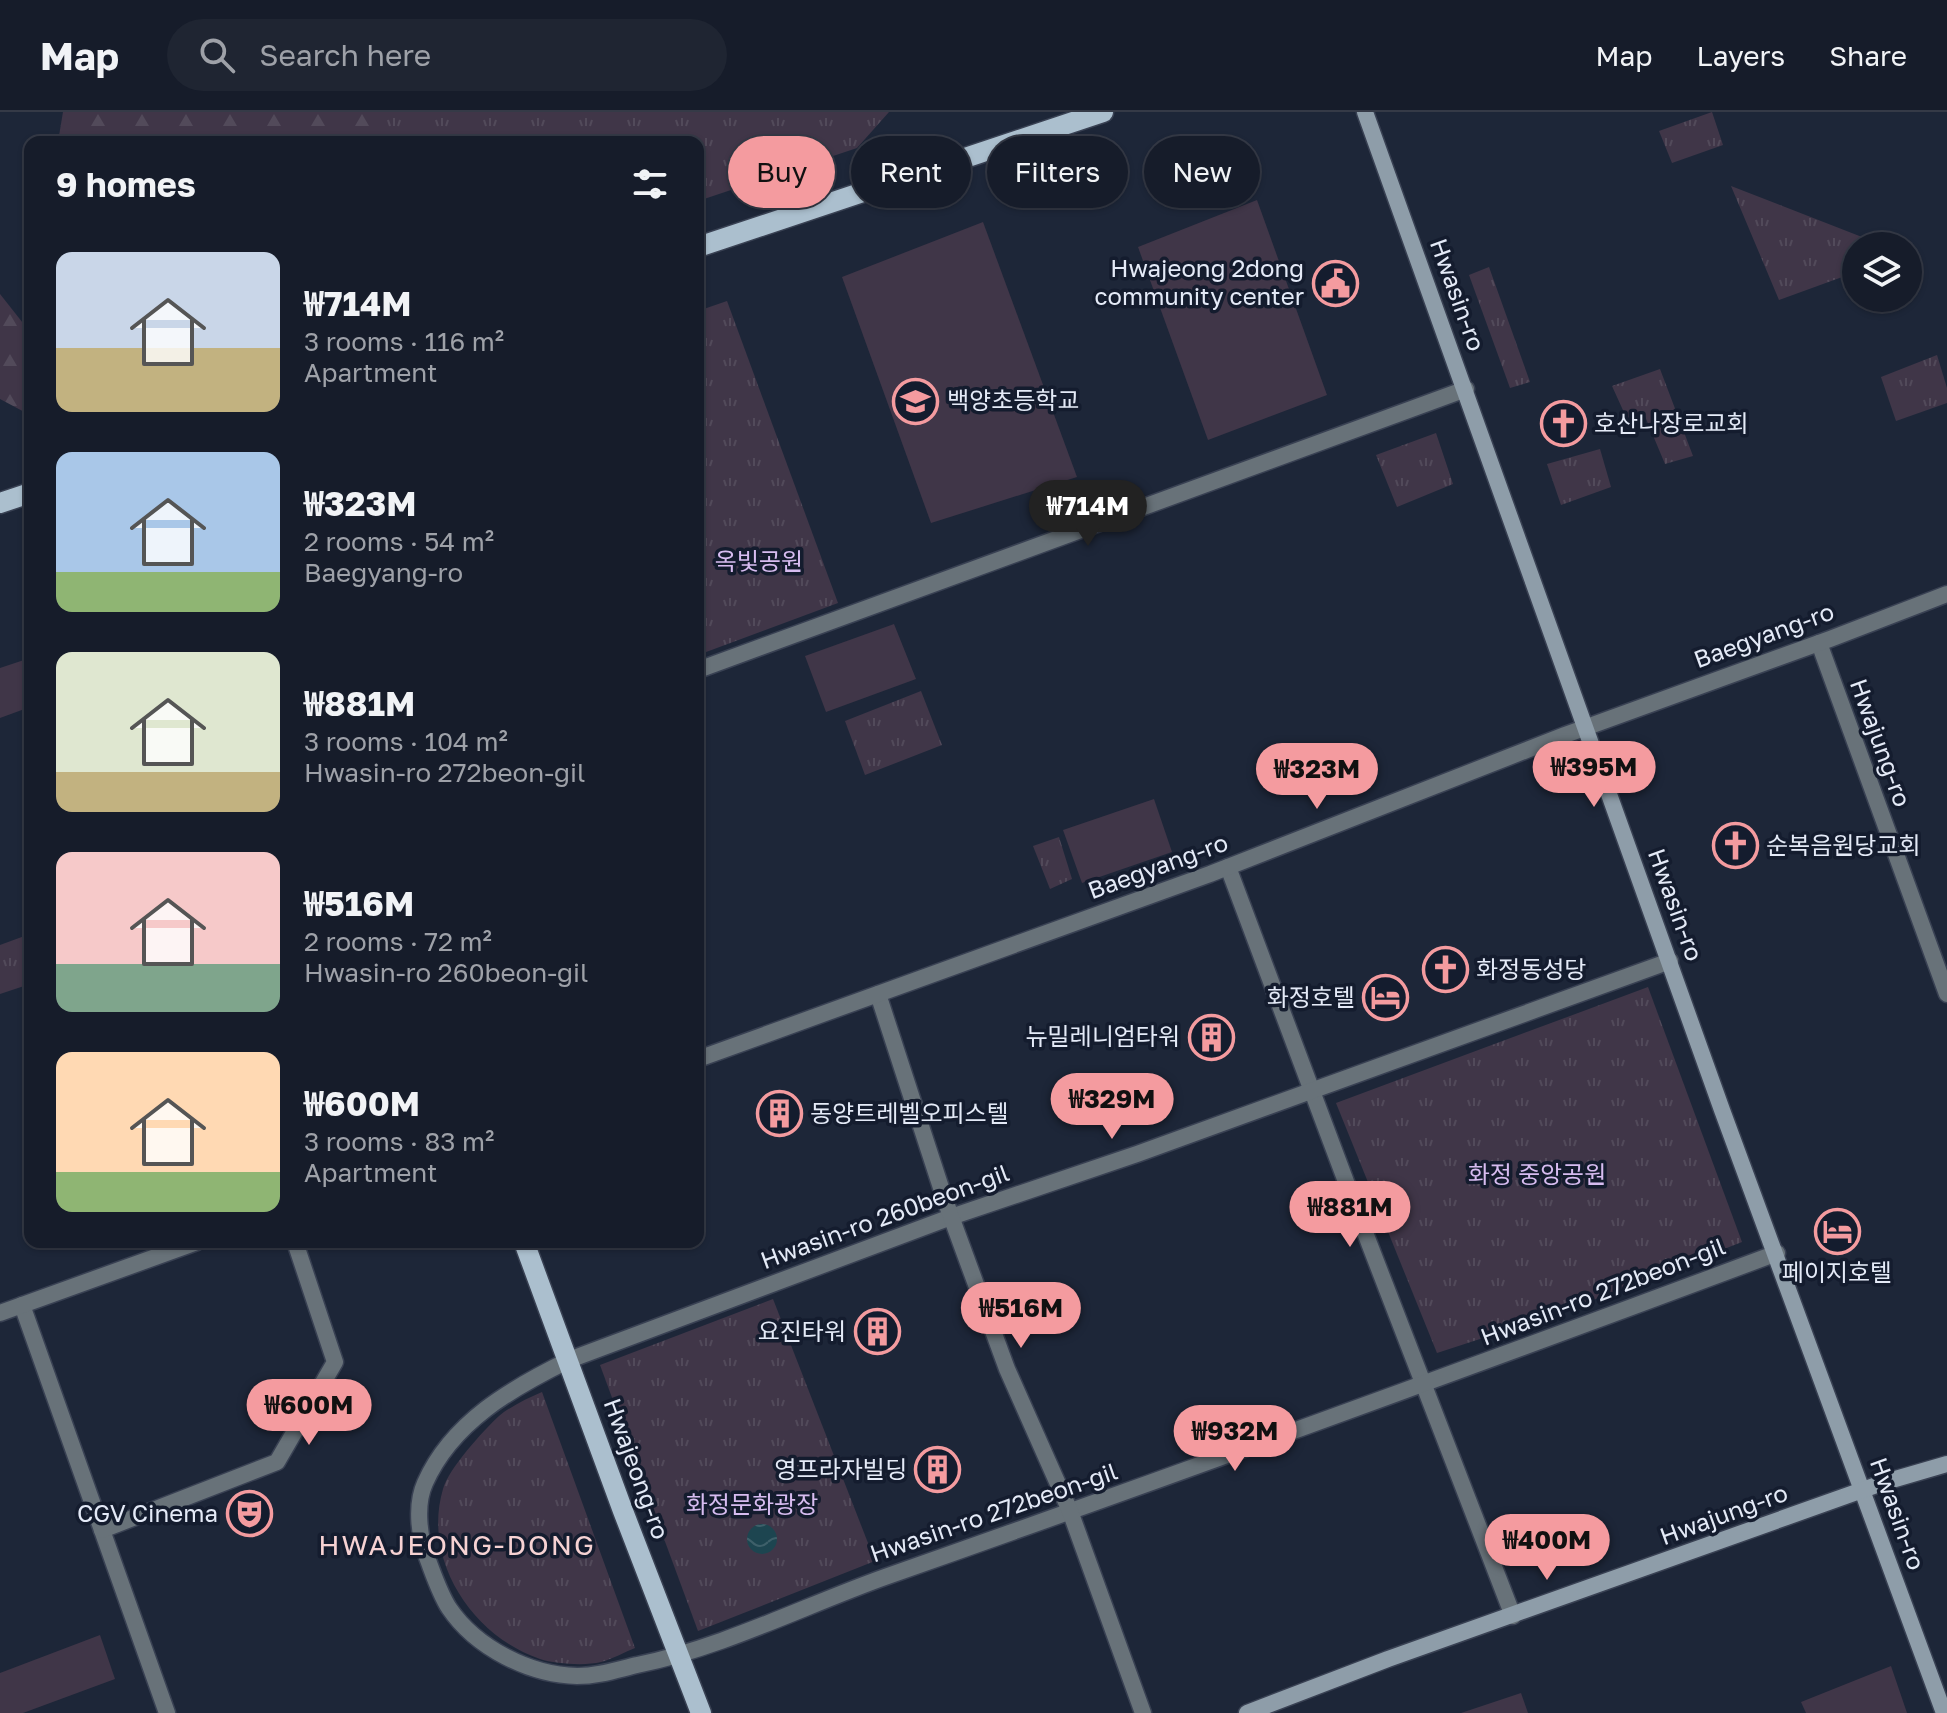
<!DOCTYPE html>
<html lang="en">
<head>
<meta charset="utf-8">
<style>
  body { margin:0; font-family:"Golos Text","Noto Sans KR",sans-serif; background:#1f2532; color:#f1f3f6; height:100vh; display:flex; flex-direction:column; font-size:30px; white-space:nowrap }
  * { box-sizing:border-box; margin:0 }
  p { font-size:26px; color:#9ea1a8 }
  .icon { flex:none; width:44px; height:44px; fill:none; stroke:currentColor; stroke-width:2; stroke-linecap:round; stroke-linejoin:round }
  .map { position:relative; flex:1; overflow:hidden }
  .drawer { position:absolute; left:24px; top:24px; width:680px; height:1112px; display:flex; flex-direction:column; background:#161c2a; border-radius:16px; box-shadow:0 2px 6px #0004,0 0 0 2px #353a47 }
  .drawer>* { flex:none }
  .banner { position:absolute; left:728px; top:24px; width:760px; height:72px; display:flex; gap:16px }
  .controls { position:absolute; left:1842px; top:120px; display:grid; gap:16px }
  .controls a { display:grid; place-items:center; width:80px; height:80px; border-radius:50%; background:#161c2a; box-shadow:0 2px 6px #0004,0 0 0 2px #353a47; font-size:40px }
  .price { position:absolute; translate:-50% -68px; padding:0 18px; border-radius:28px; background:#f49b9f; color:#111; font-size:26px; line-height:52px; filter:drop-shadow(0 2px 4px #0008) }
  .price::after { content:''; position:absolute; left:50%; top:48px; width:24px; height:18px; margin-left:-12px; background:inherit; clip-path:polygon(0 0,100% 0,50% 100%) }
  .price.on { background:#222; color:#fff }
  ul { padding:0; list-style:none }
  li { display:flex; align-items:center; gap:24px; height:200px; padding:0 32px }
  li span { display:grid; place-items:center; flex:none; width:224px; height:160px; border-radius:16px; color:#555 }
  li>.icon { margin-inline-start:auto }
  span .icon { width:96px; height:96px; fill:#fffc; stroke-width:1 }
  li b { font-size:34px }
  h2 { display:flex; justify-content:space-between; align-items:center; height:96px; padding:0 32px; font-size:34px }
  .chip { padding:0 28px; border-radius:36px; background:#161c2a; box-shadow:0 2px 6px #0004,0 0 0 2px #353a47; font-size:28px; line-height:72px }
  .chip.on { background:#f49b9f; color:#111 }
  header { display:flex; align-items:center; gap:48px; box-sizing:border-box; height:112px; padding:0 40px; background:#161c2a; border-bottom:2px solid #353a47 }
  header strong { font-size:38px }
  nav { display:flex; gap:44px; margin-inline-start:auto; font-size:28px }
  .search { width:560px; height:72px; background:#1f2532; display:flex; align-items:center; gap:20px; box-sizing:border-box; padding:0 28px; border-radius:44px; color:#9ea1a8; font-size:30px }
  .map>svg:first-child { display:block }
</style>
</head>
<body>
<header>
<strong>Map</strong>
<div class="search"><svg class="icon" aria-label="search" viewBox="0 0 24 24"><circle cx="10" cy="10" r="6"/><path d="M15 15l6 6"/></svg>Search here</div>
<nav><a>Map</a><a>Layers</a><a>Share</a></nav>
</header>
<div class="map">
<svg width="1947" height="1601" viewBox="0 0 1947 1601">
  <defs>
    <pattern id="forest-firs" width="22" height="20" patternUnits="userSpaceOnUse" patternTransform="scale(2)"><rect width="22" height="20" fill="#403648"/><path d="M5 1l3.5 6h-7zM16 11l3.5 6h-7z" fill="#524a5a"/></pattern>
    <pattern id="park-tufts" width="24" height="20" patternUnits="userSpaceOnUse" patternTransform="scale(2)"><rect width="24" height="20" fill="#403648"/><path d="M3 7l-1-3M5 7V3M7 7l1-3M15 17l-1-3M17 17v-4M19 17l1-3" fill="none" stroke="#524a5a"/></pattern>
    <pattern id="water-waves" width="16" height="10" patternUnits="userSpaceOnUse" patternTransform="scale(2)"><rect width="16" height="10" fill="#1d4550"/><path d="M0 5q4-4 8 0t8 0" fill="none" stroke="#3e606a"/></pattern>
  </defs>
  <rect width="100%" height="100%" fill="#1d2638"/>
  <g fill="#403648">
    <path d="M1257 88 1327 283 1208 328 1138 135Z"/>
    <path d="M983 110 1077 365 931 411 842 165Z"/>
    <path d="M894 512 916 567 826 600 805 544Z"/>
    <path d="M30 546V595L0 606V556Z"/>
    <path d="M1154 687 1172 740 1082 771 1063 718Z"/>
    <path d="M100 1523 115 1567 23 1601H0V1561Z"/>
    <path d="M1891 1554 1907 1601H1806L1801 1590Z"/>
    <path d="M1521 1581 1528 1601H1461Z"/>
  </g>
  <g fill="url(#forest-firs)">
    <path d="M63 0H779L698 30H58Z"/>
    <path d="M0 182 30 220V303L0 287Z"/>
  </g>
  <g fill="url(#park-tufts)">
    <path d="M369 0H889L857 36 698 89V30H394Z"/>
    <path d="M1712 0 1723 33 1672 51 1659 19Z"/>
    <path d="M1731 74 1885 134H1856V160L1779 188Z"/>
    <path d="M1489 155 1530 270 1510 276 1469 163Z"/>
    <path d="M727 189 838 491 698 543V199Z"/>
    <path d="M1937 243 1947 276V291L1896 309 1881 265Z"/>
    <path d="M1660 257 1693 344 1665 352 1644 302 1627 307 1612 274Z"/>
    <path d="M1436 321 1453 372 1397 395 1376 343Z"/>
    <path d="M1600 337 1611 375 1561 393 1547 352Z"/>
    <path d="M921 579 942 633 865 663 845 609Z"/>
    <path d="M1059 725 1072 767 1050 777 1033 734Z"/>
    <path d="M30 822V872L0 882V833Z"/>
    <path d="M1648 875 1742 1130 1560 1201 1437 1241 1336 991Z"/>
    <path d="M773 1187 875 1449 698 1519 600 1253Z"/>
    <path d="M542 1280 635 1536C624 1540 613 1547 601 1550 585 1554 556 1552 540 1547 472 1524 422 1448 443 1377 449 1356 483 1319 499 1304 511 1294 528 1286 542 1280Z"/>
  </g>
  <circle fill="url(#water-waves)" cx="762" cy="1427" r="15"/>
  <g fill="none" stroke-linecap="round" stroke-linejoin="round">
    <defs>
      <g id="minor">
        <path d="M1819 531 1947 882"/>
        <path d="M698 558 1466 277"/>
        <path d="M1228 755 1369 1131 1513 1504"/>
        <path d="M1670 849 1137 1042 951 1105 569 1248C512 1276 452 1310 425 1371 415 1393 419 1426 428 1448 434 1464 440 1482 449 1496 476 1536 530 1563 577 1564 598 1564 616 1558 637 1553 721 1536 804 1494 885 1465 1183 1360 1480 1252 1777 1141"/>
        <path d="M878 882 945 1088 1007 1257 1070 1399 1143 1601"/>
        <path d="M22 1193 167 1601"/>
        <path d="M102 1418 277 1350 335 1250 295 1130"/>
      </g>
      <g id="tertiary">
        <path d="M698 947 1210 762 1565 623 1830 527 1947 482"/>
        <path d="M0 1201 197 1130"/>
      </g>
      <g id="secondary">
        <path d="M1365 0 1722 998 1944 1601"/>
        <path d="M1247 1601 1388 1547 1885 1370 1947 1352"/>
      </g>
      <g id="primary">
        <path d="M698 135 1103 0"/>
        <path d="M0 391 30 381"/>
        <path d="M524 1130 623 1399 701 1601"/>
      </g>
    </defs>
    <use href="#minor" stroke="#394153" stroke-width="19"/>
    <use href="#tertiary" stroke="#394153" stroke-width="19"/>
    <use href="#secondary" stroke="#394153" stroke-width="19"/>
    <use href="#primary" stroke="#394153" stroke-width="23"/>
    <use href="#minor" stroke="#687279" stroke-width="16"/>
    <use href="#tertiary" stroke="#687279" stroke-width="16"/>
    <use href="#secondary" stroke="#8e9da9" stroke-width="16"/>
    <use href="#primary" stroke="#abbfce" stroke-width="20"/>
  </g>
  <defs>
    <symbol id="civic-ring" viewBox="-11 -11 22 22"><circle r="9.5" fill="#141c2e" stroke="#f49b9f" stroke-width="1.5"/><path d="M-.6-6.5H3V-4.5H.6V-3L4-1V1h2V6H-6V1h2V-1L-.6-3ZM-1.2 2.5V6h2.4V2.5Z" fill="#f49b9f"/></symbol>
    <symbol id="school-ring" viewBox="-11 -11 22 22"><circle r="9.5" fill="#141c2e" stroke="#f49b9f" stroke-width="1.5"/><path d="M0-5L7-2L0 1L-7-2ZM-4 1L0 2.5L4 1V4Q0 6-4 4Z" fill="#f49b9f"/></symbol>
    <symbol id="church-ring" viewBox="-11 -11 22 22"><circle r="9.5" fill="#141c2e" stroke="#f49b9f" stroke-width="1.5"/><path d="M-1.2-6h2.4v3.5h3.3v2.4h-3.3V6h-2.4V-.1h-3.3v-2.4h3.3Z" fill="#f49b9f"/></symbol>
    <symbol id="hotel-ring" viewBox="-11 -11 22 22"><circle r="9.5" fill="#141c2e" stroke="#f49b9f" stroke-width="1.5"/><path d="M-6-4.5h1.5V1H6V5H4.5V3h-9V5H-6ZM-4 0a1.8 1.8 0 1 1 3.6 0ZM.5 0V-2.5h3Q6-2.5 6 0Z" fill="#f49b9f"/></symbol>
    <symbol id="building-ring" viewBox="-11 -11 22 22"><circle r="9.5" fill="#141c2e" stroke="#f49b9f" stroke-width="1.5"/><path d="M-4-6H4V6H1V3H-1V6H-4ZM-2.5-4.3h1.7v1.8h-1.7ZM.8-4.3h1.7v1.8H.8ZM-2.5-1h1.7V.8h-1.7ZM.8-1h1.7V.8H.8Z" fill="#f49b9f"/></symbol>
    <symbol id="theatre-ring" viewBox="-11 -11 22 22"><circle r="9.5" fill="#141c2e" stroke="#f49b9f" stroke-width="1.5"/><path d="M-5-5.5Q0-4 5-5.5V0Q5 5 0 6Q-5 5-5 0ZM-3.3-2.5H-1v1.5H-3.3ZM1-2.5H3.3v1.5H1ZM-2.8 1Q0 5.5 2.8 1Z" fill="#f49b9f"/></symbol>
  </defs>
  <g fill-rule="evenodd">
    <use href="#civic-ring" x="1310" y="146" width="51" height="51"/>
    <use href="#school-ring" x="890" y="264" width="51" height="51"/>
    <use href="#church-ring" x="1538" y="286" width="51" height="51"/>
    <use href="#church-ring" x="1710" y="708" width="51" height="51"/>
    <use href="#church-ring" x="1420" y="832" width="51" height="51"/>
    <use href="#hotel-ring" x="1360" y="860" width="51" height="51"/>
    <use href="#building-ring" x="1186" y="900" width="51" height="51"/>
    <use href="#building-ring" x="754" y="976" width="51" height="51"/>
    <use href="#hotel-ring" x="1812" y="1094" width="51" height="51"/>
    <use href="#building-ring" x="852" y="1194" width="51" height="51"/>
    <use href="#building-ring" x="912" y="1332" width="51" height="51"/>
    <use href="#theatre-ring" x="224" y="1376" width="51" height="51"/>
  </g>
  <g text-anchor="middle" stroke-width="7" stroke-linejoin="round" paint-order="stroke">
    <g font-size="24" fill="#e4eaf7" stroke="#141c2e" text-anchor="end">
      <text x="1304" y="165">Hwajeong 2dong<tspan x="1304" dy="28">community center</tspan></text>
      <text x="947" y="297" text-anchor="start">백양초등학교</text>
      <text x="1594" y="320" text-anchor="start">호산나장로교회</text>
      <text x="1766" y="742" text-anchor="start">순복음원당교회</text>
      <text x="1476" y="866" text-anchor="start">화정동성당</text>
      <text x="1355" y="894">화정호텔</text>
      <text x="1180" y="933">뉴밀레니엄타워</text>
      <text x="810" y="1010" text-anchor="start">동양트레벨오피스텔</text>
      <text x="1837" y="1169" text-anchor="middle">페이지호텔</text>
      <text x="846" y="1228">요진타워</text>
      <text x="907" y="1366">영프라자빌딩</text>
      <text x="218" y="1410">CGV Cinema</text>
    </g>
    <g font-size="24" fill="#e4eaf7" stroke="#141c2e">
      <text transform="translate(1457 183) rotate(70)" y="8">Hwasin-ro</text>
      <text transform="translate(1764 524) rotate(-20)" y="8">Baegyang-ro</text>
      <text transform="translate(1880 631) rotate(70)" y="8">Hwajung-ro</text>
      <text transform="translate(1158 755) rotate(-20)" y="8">Baegyang-ro</text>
      <text transform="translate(1675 793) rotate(70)" y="8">Hwasin-ro</text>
      <text transform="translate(885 1105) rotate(-20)" y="8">Hwasin-ro 260beon-gil</text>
      <text transform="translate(1603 1180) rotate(-21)" y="8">Hwasin-ro 272beon-gil</text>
      <text transform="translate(636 1357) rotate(70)" y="8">Hwajeong-ro</text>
      <text transform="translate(994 1401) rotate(-19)" y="8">Hwasin-ro 272beon-gil</text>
      <text transform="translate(1897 1402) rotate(70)" y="8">Hwasin-ro</text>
      <text transform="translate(1724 1403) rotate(-20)" y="8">Hwajung-ro</text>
    </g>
    <g font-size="24" fill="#d7bcf0" stroke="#141c2e">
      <text x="759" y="458">옥빛공원</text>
      <text x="1537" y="1071">화정 중앙공원</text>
      <text x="752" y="1401">화정문화광장</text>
    </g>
    <g font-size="28" letter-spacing="2" fill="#f6d2d3" stroke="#141c2e">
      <text x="457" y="1443">HWAJEONG-DONG</text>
    </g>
  </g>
</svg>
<div class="controls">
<a><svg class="icon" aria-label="layers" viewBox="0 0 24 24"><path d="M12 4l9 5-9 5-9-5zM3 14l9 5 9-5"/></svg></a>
</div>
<b class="price on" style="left:1088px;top:436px">₩714M</b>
<b class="price" style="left:1594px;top:697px">₩395M</b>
<b class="price" style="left:1317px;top:699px">₩323M</b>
<b class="price" style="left:1112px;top:1029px">₩329M</b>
<b class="price" style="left:1350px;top:1137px">₩881M</b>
<b class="price" style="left:1021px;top:1238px">₩516M</b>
<b class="price" style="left:309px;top:1335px">₩600M</b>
<b class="price" style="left:1235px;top:1361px">₩932M</b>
<b class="price" style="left:1547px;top:1470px">₩400M</b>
<div class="banner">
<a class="chip on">Buy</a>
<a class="chip">Rent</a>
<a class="chip">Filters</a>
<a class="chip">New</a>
</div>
<section class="drawer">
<h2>9 homes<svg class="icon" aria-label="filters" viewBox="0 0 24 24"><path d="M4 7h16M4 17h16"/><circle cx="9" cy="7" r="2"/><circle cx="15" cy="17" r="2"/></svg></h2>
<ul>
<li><span style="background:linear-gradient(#c9d6e8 60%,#c2b280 0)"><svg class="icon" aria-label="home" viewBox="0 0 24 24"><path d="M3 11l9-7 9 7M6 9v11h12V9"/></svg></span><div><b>₩714M</b><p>3 rooms · 116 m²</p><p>Apartment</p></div></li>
<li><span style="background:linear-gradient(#a9c7e8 75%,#8fb573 0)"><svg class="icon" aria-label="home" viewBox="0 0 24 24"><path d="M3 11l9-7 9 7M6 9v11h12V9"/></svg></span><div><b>₩323M</b><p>2 rooms · 54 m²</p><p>Baegyang-ro</p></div></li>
<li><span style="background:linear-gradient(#dfe7d0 75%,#c2b280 0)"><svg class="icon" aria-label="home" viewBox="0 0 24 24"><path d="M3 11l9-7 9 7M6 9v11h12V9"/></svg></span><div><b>₩881M</b><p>3 rooms · 104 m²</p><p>Hwasin-ro 272beon-gil</p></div></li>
<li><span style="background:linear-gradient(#f6c9c9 70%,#7fa58c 0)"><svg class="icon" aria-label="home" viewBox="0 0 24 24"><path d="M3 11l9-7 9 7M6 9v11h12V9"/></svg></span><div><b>₩516M</b><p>2 rooms · 72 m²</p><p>Hwasin-ro 260beon-gil</p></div></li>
<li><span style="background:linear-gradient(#ffd9b3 75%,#8fb573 0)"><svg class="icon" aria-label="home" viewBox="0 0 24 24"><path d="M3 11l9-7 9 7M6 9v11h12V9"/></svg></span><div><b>₩600M</b><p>3 rooms · 83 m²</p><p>Apartment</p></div></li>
</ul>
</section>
</div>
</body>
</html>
